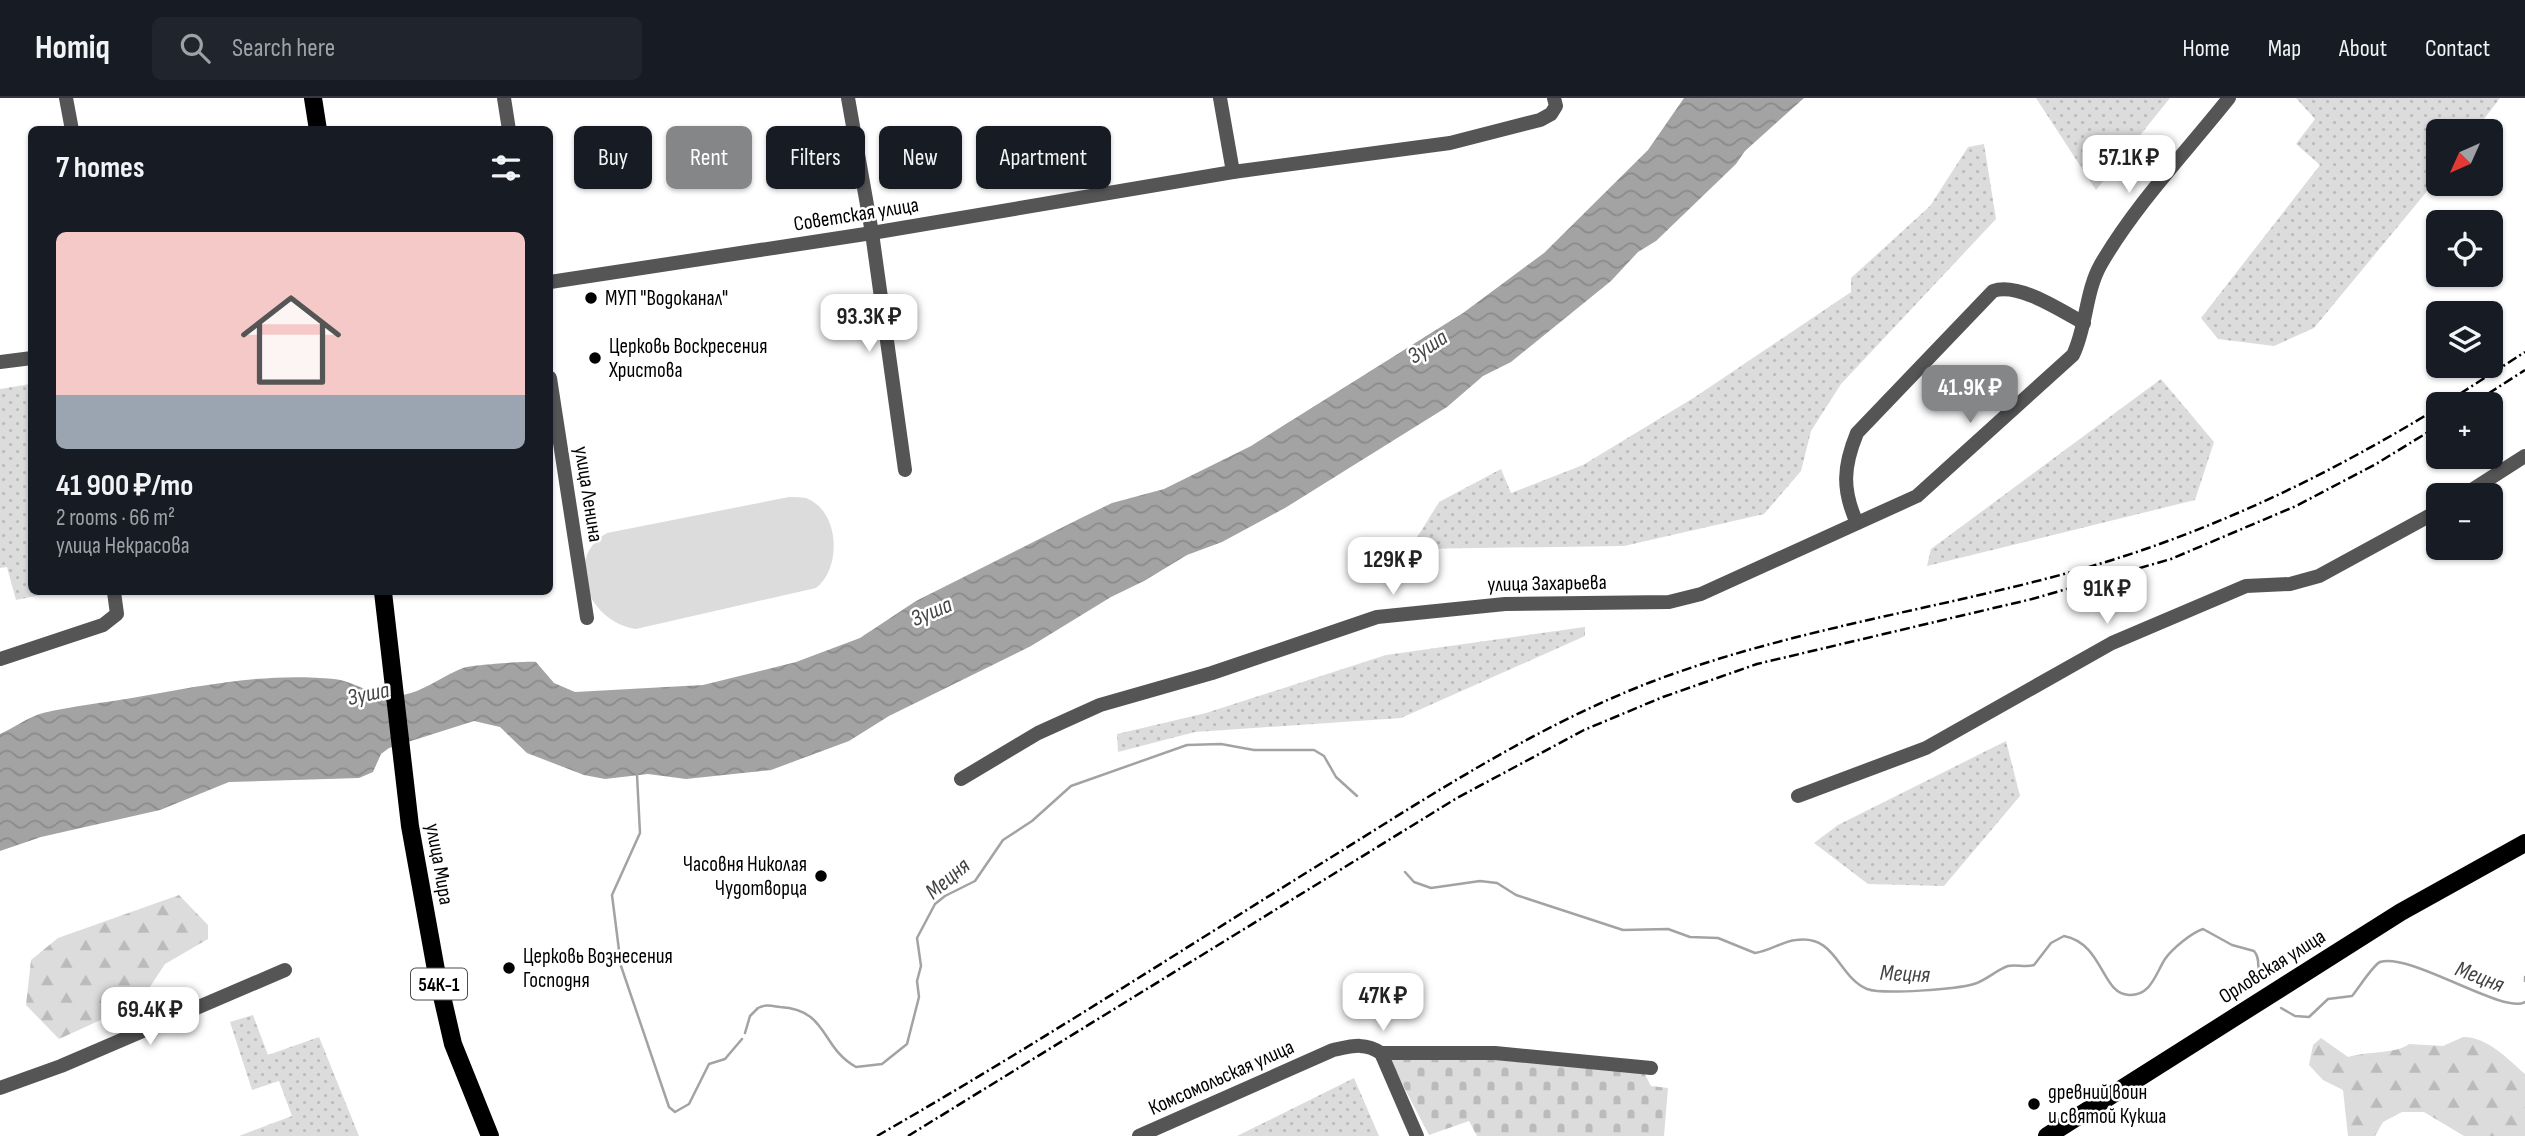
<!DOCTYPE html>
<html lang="en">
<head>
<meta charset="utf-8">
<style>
  body { margin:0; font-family:"Sofia Sans Condensed",sans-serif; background:#20242c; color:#f1f3f6; height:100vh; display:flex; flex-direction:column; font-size:26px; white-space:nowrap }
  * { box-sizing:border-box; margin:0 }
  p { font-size:23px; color:#9ea1a6 }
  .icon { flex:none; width:38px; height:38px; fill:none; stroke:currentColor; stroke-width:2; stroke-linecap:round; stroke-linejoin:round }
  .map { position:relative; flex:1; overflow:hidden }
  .panel { position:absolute; left:28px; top:28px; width:525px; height:469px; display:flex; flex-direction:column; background:#171b24; border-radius:10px; box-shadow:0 2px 5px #0004 }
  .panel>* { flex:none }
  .hud { position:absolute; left:574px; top:28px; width:665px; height:63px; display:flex; gap:14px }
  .needle { width:46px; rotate:225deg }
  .fabs { position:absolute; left:2426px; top:21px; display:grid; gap:14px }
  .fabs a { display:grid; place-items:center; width:77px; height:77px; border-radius:10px; background:#171b24; box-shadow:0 2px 5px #0004; font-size:35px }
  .price { position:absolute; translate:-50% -60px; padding:0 16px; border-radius:14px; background:#fff; color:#222; font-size:23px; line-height:46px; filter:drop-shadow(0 2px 4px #0008) }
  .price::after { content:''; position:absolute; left:50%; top:42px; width:21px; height:16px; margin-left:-10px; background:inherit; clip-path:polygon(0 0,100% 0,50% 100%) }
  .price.active { background:#858687; color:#fff }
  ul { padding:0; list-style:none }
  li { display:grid; align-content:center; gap:14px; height:371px; padding:0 28px }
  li+li { border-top:2px solid #363941 }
  li span { display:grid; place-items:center; height:217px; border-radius:10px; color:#555 }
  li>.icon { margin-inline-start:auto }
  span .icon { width:126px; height:126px; fill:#fffc; stroke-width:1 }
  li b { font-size:30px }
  h2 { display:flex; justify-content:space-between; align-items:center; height:84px; padding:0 28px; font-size:30px }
  .pill { padding:0 24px; border-radius:10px; background:#171b24; box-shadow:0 2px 5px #0004; font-size:24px; line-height:63px }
  .pill.active { background:#858687; color:#fff }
  header { display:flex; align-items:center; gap:42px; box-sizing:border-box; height:98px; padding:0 35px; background:#171b24; border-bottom:2px solid #363941 }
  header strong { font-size:33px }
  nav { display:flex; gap:38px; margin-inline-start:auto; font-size:24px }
  .search { width:490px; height:63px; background:#20242c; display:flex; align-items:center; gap:18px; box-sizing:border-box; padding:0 24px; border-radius:10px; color:#9ea1a6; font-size:26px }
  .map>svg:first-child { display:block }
</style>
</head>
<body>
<header>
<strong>Homiq</strong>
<div class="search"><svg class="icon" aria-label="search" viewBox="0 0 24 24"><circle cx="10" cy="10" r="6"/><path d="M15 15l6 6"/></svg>Search here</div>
<nav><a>Home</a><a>Map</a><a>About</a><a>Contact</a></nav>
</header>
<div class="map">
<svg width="2525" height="1038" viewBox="0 0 2525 1038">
  <defs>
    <pattern id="forest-firs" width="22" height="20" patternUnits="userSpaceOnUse" patternTransform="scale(1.75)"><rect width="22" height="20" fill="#dcdcdc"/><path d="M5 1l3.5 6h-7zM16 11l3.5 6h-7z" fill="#bbb"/></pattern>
    <pattern id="cemetery-stones" width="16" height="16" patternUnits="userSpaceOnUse" patternTransform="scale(1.75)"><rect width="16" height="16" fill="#dcdcdc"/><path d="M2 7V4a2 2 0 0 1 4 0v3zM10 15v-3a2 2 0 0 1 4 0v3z" fill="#bbb"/></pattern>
    <pattern id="park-dots" width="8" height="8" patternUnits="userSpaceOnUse" patternTransform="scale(1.75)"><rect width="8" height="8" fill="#dcdcdc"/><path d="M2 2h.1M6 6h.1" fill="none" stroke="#bbb" stroke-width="1.8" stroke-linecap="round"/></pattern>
    <pattern id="water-waves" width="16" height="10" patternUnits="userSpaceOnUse" patternTransform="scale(1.75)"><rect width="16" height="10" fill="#a3a3a3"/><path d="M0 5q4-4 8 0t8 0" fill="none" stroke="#8b8b8b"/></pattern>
  </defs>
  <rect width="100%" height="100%" fill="#fff"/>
  <g fill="url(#forest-firs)">
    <path d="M179 797 208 827V841L165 866 140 904 59 941 26 907 31 862 58 840Z"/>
    <path d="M2463 939C2486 938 2508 961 2525 976V1038H2464L2424 1014H2402L2383 1024 2375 1038H2348L2343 992 2323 982 2309 967 2313 947 2321 940 2348 959C2368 953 2396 956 2409 946L2443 948Z"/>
  </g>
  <path fill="url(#cemetery-stones)" d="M1383 949 1639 965 1651 988 1668 990 1664 1038H1477L1469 1023 1429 1037Z"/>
  <g fill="url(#park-dots)">
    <path d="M2036 0H2170L2096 92Z"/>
    <path d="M2296 0H2500L2475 33H2438V80L2314 230 2274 248 2218 241 2201 220 2320 67 2296 46 2315 21Z"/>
    <path d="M1984 46 1996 121 1841 286 1811 333 1801 373 1764 416 1624 448 1410 451 1439 404 1501 371 1511 395 1583 367 1695 299 1851 194V180L1930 108 1968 49Z"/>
    <path d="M2161 281 2214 344 2195 402 1927 468 1931 451Z"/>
    <path d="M30 286 32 494H55L16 502 7 469 0 470V291Z"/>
    <path d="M1585 529V538L1401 620 1195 634 1118 654 1117 636 1206 615 1386 557Z"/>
    <path d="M2006 643 2020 698 1944 788 1868 786 1814 745 1838 727Z"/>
    <path d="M253 917 268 957 319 939 359 1038H239L292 1018 279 983 252 992 230 924Z"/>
    <path d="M1354 980 1379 1038H1237Z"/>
  </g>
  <path fill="#dcdcdc" d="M789 399C794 399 801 399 806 400 840 413 842 470 816 490L636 531C587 524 563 459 607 435Z"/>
  <path fill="url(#water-waves)" d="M1684 0H1804L1745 53 1736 66 1656 143 1638 154 1611 183 1511 264 1483 278 1447 309 1285 410 1222 444 1187 457 1144 483 1111 499 1031 548 889 618 849 643 771 672 686 681 648 676 605 681 584 677 527 655 500 629 474 623 389 650 381 656 373 674 359 680 229 684 160 712 41 739 0 753V636C14 630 28 619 43 615 72 608 103 605 132 600 199 588 266 574 334 581 354 583 374 599 394 598 420 597 440 579 463 570 470 567 528 563 536 564L554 585 575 594 703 587 796 564 860 540 916 503 1081 420 1112 405 1164 391 1251 348 1463 215 1544 155 1648 52Z"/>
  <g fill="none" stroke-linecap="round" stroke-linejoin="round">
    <g stroke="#a3a3a3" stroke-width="2.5">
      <path d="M637 677 640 735 612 797 621 868 669 1009 675 1014 689 1006 709 966 725 961 742 941"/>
      <path d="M1405 774 1414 784 1431 790 1480 783 1497 785 1516 797 1623 832 1668 831 1690 839 1718 840 1755 855C1770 853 1783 843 1796 842 1836 836 1838 879 1867 891 1883 897 1958 891 1974 886 1987 882 1996 872 2008 868 2017 866 2025 870 2034 867L2051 845 2064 838C2104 846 2101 896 2129 897 2151 898 2156 875 2165 861 2172 851 2191 835 2203 831L2232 847 2254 853C2262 862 2255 872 2262 882"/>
      <path d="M2525 879V883"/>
      <path d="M2281 910 2295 918 2309 919 2328 901 2352 898C2358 891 2373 867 2380 864 2410 854 2504 917 2525 904"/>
      <path d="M745 935 750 918 758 910C766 906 772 908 780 909 829 912 820 949 856 969L882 966 907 946 919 899 917 883 921 868 917 840 935 806 945 798 975 783 1003 742 1032 723 1071 688 1187 647 1221 646 1254 652H1314L1324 658 1336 679 1357 698"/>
    </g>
    <g stroke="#555" stroke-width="14">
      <path d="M66 0 72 32"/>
      <path d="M504 0 509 32"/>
      <path d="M848 0 872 135 905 372"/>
      <path d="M1220 0 1233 74"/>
      <path d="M550 184 872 135 1233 74 1450 45 1540 22 1551 16 1556 8 1554 0"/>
      <path d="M0 264 32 260"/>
      <path d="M550 280 587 520"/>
      <path d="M2464 397 2525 358"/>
      <path d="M1857 425C1842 392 1843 369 1857 335L1993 193C2019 184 2061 213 2084 225"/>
      <path d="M0 561 103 527 117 516 114 494"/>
      <path d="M961 681 1038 635 1100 607 1212 575 1377 519 1505 506 1669 504 1701 496 1917 398 2073 257C2087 228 2085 194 2101 166 2136 106 2186 54 2229 0"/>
      <path d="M1798 698 1926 650 2112 545 2246 488 2290 486 2319 478 2438 413"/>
      <path d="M1381 955 1417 1038"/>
      <path d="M0 990 61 968 285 872"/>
      <path d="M1139 1038 1333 952C1352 948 1365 944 1381 955H1495L1651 970"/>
    </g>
    <g stroke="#000" stroke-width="18">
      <path d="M313 0 318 32"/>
      <path d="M383 494 410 728 436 872 453 946 490 1038"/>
      <path d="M2047 1038 2401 814 2525 745"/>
    </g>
    <g stroke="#000" stroke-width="2.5" stroke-dasharray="10 3.5 2 3.5" stroke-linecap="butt">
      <path d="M2444 306 2525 254"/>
      <path d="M2472 306 2525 272"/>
      <path d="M877 1038C1031 950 1180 853 1330 760 1434 695 1537 628 1651 584 1785 533 1927 513 2064 476 2198 440 2320 382 2438 310"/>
      <path d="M908 1038 1457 700 1584 632 1663 599 1757 566 2032 501 2171 461 2296 408 2376 366 2438 328"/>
    </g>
  </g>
  <g fill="#000" stroke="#fff" stroke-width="2.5">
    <circle cx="591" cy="200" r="7"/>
    <circle cx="595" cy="260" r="7"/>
    <circle cx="821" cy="778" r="7"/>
    <circle cx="509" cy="870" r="7"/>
    <circle cx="2034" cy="1006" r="7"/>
  </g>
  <g text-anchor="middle" stroke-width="5" stroke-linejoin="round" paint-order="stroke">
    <rect fill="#fff" stroke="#4c4c4c" stroke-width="2" x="411" y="870.5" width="56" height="31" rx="5"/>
    <g font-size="19" font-weight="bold" fill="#000">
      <text x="439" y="893">54К-1</text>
    </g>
    <g font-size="21" fill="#000" stroke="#fff">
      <text transform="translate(856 116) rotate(-9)" y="7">Советская улица</text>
      <text transform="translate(589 396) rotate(81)" y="7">улица Ленина</text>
      <text transform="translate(1547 485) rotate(-1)" y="7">улица Захарьева</text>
      <text transform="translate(440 766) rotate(80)" y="7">улица Мира</text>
      <text transform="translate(2272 868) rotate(-32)" y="7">Орловская улица</text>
      <text transform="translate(1221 979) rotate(-24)" y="7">Комсомольская улица</text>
    </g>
    <g font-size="21" fill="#000" stroke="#fff" text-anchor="start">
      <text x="605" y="207">МУП "Водоканал"</text>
      <text x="609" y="255">Церковь Воскресения<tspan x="609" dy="24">Христова</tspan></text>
      <text x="807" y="773" text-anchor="end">Часовня Николая<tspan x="807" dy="24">Чудотворца</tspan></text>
      <text x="523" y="865">Церковь Вознесения<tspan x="523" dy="24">Господня</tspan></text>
      <text x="2048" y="1001">древний воин<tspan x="2048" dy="24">и святой Кукша</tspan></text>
    </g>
    <g font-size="23" font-style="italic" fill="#444" stroke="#fff">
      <text transform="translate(1427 248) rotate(-33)" y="8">Зуша</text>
      <text transform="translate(931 513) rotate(-23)" y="8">Зуша</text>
      <text transform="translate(368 595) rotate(-12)" y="8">Зуша</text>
      <text transform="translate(947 780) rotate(-40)" y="8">Мецня</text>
      <text transform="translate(1905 875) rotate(3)" y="8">Мецня</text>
      <text transform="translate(2480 878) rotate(21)" y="8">Мецня</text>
    </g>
  </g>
</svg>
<div class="fabs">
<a><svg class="needle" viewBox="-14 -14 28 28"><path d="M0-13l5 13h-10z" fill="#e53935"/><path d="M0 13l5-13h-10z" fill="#9ea1a6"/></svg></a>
<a><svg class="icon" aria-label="locate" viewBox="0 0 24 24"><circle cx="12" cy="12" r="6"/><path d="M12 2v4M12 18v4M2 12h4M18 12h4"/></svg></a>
<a><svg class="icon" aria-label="layers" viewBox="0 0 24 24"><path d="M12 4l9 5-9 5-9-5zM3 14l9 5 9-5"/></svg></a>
<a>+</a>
<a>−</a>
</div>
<b class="price" style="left:2129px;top:97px">57.1K ₽</b>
<b class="price" style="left:869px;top:256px">93.3K ₽</b>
<b class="price active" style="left:1970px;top:327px">41.9K ₽</b>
<b class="price" style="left:1393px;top:499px">129K ₽</b>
<b class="price" style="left:2107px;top:528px">91K ₽</b>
<b class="price" style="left:1383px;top:935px">47K ₽</b>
<b class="price" style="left:150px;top:949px">69.4K ₽</b>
<div class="hud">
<a class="pill">Buy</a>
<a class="pill active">Rent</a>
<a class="pill">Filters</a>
<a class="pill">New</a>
<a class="pill">Apartment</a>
</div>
<section class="panel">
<h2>7 homes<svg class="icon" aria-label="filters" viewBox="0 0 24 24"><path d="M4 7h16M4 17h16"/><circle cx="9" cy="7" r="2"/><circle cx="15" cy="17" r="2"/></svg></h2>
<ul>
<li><span style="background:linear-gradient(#f6c9c9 75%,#9aa5b1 0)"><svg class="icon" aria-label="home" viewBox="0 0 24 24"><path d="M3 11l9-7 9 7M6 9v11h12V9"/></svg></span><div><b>41 900 ₽/mo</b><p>2 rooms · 66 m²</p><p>улица Некрасова</p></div></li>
</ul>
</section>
</div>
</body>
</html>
